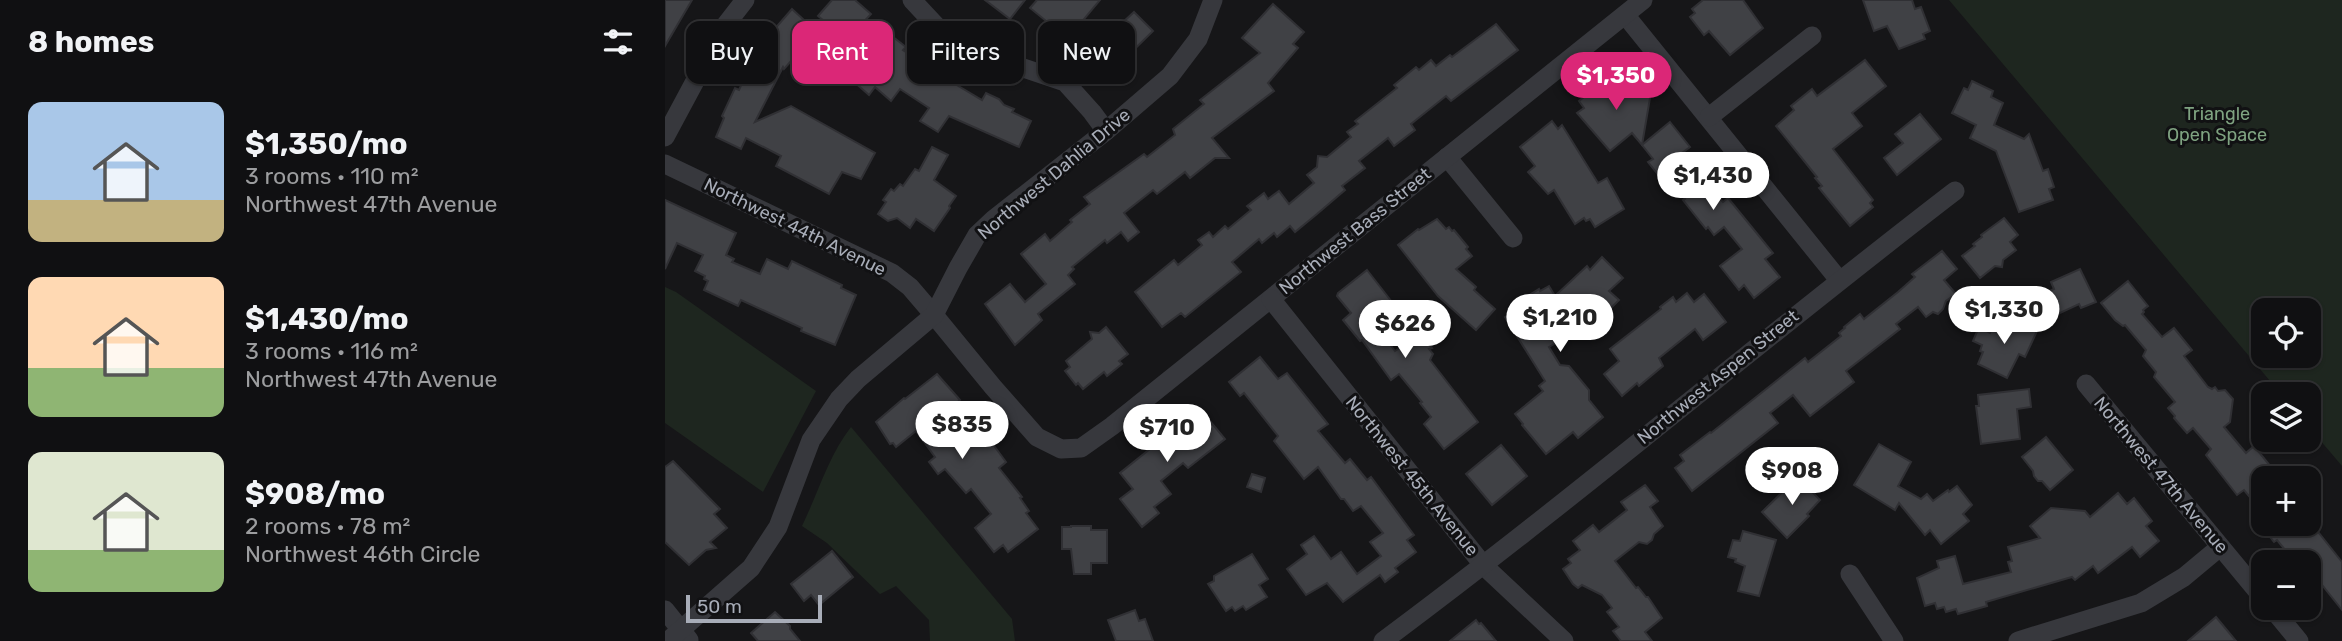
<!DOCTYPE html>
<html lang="en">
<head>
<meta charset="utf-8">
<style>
  body { margin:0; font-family:Rubik,sans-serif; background:#19191b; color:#f1f3f6; height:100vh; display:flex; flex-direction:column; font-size:26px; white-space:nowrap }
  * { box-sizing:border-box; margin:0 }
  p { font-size:23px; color:#9c9d9f }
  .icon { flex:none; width:38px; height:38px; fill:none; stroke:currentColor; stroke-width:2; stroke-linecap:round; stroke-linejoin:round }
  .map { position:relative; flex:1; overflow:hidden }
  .panel { display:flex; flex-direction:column; background:#101012; width:665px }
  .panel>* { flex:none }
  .guide { position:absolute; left:21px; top:21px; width:665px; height:63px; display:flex; gap:14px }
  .fabs { position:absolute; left:1586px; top:298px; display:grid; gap:14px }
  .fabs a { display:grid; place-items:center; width:70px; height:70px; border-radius:14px; background:#101012; box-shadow:0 2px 5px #0004,0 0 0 2px #303032; font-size:35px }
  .scale { position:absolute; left:21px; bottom:18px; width:136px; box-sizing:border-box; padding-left:7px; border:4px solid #a8adb8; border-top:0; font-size:19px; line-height:24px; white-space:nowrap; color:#a8adb8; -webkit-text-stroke:5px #111113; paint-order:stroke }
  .price { position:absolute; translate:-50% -60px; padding:0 16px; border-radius:24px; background:#fff; color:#222; font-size:23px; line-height:46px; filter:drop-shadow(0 2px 4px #0008) }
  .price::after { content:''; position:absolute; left:50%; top:42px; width:21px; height:16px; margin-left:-10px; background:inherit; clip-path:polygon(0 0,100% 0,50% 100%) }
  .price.selected { background:#db2777; color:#fff }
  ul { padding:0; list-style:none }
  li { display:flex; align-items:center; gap:21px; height:175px; padding:0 28px }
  li span { display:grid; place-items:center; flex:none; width:196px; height:140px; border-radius:14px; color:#555 }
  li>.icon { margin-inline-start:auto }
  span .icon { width:84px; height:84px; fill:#fffc; stroke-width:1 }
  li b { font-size:30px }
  h2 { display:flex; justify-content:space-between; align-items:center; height:84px; padding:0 28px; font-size:30px }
  .chip { padding:0 24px; border-radius:14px; background:#101012; box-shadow:0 2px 5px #0004,0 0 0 2px #303032; font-size:24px; line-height:63px }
  .chip.selected { background:#db2777; color:#fff }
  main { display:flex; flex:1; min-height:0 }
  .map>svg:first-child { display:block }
</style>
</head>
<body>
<main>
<section class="panel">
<h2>8 homes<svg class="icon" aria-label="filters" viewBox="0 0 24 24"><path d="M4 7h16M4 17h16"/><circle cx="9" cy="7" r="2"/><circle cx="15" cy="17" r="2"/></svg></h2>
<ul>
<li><span style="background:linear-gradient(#a9c7e8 70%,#c2b280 0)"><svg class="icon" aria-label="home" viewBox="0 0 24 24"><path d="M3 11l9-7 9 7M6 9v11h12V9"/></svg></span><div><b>$1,350/mo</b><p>3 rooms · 110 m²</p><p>Northwest 47th Avenue</p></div></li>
<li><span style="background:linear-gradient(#ffd9b3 65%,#8fb573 0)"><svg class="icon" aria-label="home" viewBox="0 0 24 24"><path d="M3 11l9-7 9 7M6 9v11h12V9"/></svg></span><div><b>$1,430/mo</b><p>3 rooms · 116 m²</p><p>Northwest 47th Avenue</p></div></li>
<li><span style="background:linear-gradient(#dfe7d0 70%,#8fb573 0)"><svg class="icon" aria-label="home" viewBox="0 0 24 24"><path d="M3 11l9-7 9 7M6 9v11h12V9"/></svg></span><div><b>$908/mo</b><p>2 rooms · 78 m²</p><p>Northwest 46th Circle</p></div></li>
</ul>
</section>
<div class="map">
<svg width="1677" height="641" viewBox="0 0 1677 641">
  <rect width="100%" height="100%" fill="#161618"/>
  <g fill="#1e261f" fill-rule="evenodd">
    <path d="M1284 0H1677V466L1643 426V394H1616ZM1598 310H1643V355H1598Z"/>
    <path d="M0 287 11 292 151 391 98 492 0 423Z"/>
    <path d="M186 427 347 619 350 641H265L264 620 231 586 215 594 162 543 137 526C153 493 164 455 186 427Z"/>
  </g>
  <g fill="#404145" stroke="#303034" stroke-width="2">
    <path d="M0 0H27L0 46Z"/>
    <path d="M167 0H190L206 14 182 40 153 16Z"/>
    <path d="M320 0H360L345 19Z"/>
    <path d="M372 0H435L404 37 397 32 396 33 365 8Z"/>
    <path d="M1038 0H1078L1098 28 1065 55 1044 31 1039 35 1025 17 1030 13 1027 9Z"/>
    <path d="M1198 0H1247L1250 9 1256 7 1265 31 1258 34 1260 39 1234 49 1222 26 1209 31Z"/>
    <path d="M608 4 639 32 628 44 633 48 603 83 609 91 547 138 564 158H550L525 178 520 172 492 194 488 190 459 213 474 232 463 241 456 232 442 243 440 240 407 267 409 269 403 275 410 284 373 314 377 320 350 345 320 304 345 284 360 302 381 284 356 254 380 234 385 241 407 222 405 220 425 204 419 197 479 154 482 157 510 135 508 129 539 104 535 100 595 53 577 38Z"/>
    <path d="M127 9 152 32 119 69 118 67 90 122 126 106 210 153 196 179 177 172 164 194 111 166 116 156 81 138 76 149 51 137 59 118 57 116 70 88 74 90 89 57 87 55Z"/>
    <path d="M469 12 488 31 447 71 427 51Z"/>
    <path d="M831 24 853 50 786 101 781 96 746 124 750 130 729 146 723 138 694 161 700 168 677 186 680 190 652 214 630 232 625 226 612 237 609 233 597 243 594 239 567 262 576 272 520 317 516 313 497 327 470 292 509 260 513 265 537 245 533 240 544 232 548 237 560 226 563 229 586 210 582 206 599 193 603 199 614 191 624 204 649 183 642 175 652 167 653 156 662 157 686 137 682 132 693 124 690 121 732 88 729 85 751 67 754 70 766 60 771 66 785 55 787 57Z"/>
    <path d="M223 33 241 47 238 50 285 81 317 100 321 93 334 99 339 105 349 109 347 112 366 121 354 147 284 116 273 132 255 121 264 108 235 89 226 101 210 87 204 95 188 81 186 77Z"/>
    <path d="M1200 60 1221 86 1187 113 1197 126 1168 149 1208 200 1205 203 1208 207 1185 226 1154 188 1157 186 1150 178 1152 177 1111 126 1129 110 1126 106 1147 89 1152 96Z"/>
    <path d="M966 74 985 98 977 145 967 133 945 151 912 113 919 108 914 101 939 81 946 88Z"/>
    <path d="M1307 81 1328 91 1326 97 1338 103 1329 125 1359 139 1364 134 1378 171 1383 169 1389 187 1384 189 1388 200 1354 212 1331 151 1305 138 1311 125 1287 113 1299 88 1303 90Z"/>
    <path d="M1255 114 1276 139 1232 175 1219 158 1238 143 1230 134Z"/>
    <path d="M887 121 893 129 897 125 933 183 942 178 959 209 930 227 925 219 921 221 919 218 910 224 889 190 883 194 863 172 870 166 855 147Z"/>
    <path d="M1005 122 1025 147 1017 153 1049 193 1058 202 1063 198 1108 253 1100 259 1115 277 1089 298 1079 285 1074 290 1055 266 1077 249 1059 227 1049 235 1043 227 1041 229 1018 200 1020 199 1009 185 1010 183 1007 179 1005 181 999 173 995 177 983 162 988 159 977 145Z"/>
    <path d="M267 147 283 155 269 180 291 196 284 206 285 208 269 231 251 219 245 228 232 218 223 221 213 214 221 202 218 200 226 189 229 191 235 184 238 186 250 169 254 171Z"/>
    <path d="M0 200 71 233 61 255 69 259 67 262 95 274 102 259 123 269 127 261 177 285 176 288 191 295 170 345 136 331 137 328 76 300 73 306 39 290 43 281 39 279 40 276 30 271 38 255 12 243 0 269Z"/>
    <path d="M1339 218 1353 235 1345 242 1351 250 1338 260 1337 267 1330 266 1315 278 1297 256 1310 246 1308 244 1317 237 1316 235Z"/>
    <path d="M772 219 781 229 784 227 787 231 789 230 803 247 801 249 807 256 791 269 811 287 809 290 830 309 811 330 773 296 733 245 753 229 754 230Z"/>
    <path d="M1277 251 1292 269 1279 280 1291 294 1281 301 1278 309 1273 314 1268 312 1261 317 1253 307 1231 324 1235 329 1181 371 1189 382 1145 416 1128 395 1105 413 1113 423 1027 491 1010 468 1019 461 1015 455 1045 432 1046 433 1140 358 1143 362 1176 336 1174 333 1180 328 1179 327 1195 314 1199 319 1233 292 1250 277 1247 274Z"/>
    <path d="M937 257 958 278 944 291 954 300 943 311 934 302 907 328 910 332 884 347 895 365 904 366 924 390V400L938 417 913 438 908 432 881 454 857 425 858 424 850 414 878 391 874 386 880 381 840 317 861 305 858 299 874 289 875 291 884 286 890 296 922 266 925 270Z"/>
    <path d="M1415 269 1431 302 1416 308 1414 304 1378 321 1368 299 1389 289 1386 282Z"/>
    <path d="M702 270 734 311 713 328 730 351 748 339 751 342 758 337 767 348 764 349 768 354 765 360 813 422 779 449 759 424 766 417 755 403 757 402 734 374 726 380 697 340 695 341 678 320 686 313 672 296 673 293Z"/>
    <path d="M1463 281 1483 306 1478 310 1479 312 1477 314 1497 337 1509 328 1527 350 1519 356 1543 387 1547 389 1550 387 1553 391 1560 390 1568 399 1565 422 1559 427 1581 453 1589 446 1615 478H1598V513L1579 490 1572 495 1541 455 1546 449 1528 428 1522 433 1509 418 1510 416 1503 408 1510 402 1489 377 1491 372 1478 356 1481 350 1460 325 1458 326 1450 320 1436 303Z"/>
    <path d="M1022 293 1029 302 1039 294 1061 322 1038 340 1030 329 994 358 998 366 974 386 972 383 957 396 939 374 954 361 945 349 996 309 995 307 1008 297 1011 302Z"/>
    <path d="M1348 320 1372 331 1360 357 1354 354 1342 378 1313 364 1318 352 1315 351 1317 345 1308 341 1314 327 1325 333 1331 321 1344 327Z"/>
    <path d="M441 327 463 354 454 361 457 364 442 376 439 372 418 389 413 383 411 385 400 371 405 367 401 361 427 339 425 332 434 333Z"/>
    <path d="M595 357 613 379 622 373 663 424 653 431 680 463 685 459 702 480 706 477 749 535 742 540 751 552 730 568 733 572 720 582 715 575 678 602 662 583 641 595 622 569 642 554 636 545 649 536 666 559 676 552 692 574 716 556 705 542 718 533 696 506 688 511 679 499H676L653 467 639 479 609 441 613 436 579 393 575 396 564 382Z"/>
    <path d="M272 374 295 400 268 422 301 425 317 445 324 439 341 462 334 468 357 497 355 498 364 511 361 513 373 529 343 552 338 545 329 552 310 528 326 514 306 489 301 493 280 469 273 474 264 462 270 457 251 431 231 447 228 443 225 444 211 422 239 398 240 399Z"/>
    <path d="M1364 389 1366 407 1352 409 1355 439 1316 444 1311 406H1314L1313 395Z"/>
    <path d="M535 409 560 439 523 468 518 463 496 481 506 494 489 507 494 513 477 527 455 499 468 489 455 473Z"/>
    <path d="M1381 437 1408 470 1385 490 1377 481H1373L1369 476 1368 471 1357 457Z"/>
    <path d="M1214 444 1246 462 1233 486 1256 499 1262 494 1268 501 1283 490 1284 492 1292 486 1307 505 1298 514 1304 521 1276 544 1265 530 1260 535 1234 503 1230 510 1189 485Z"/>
    <path d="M836 445 862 476 827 505 801 474Z"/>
    <path d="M8 461 55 509 49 514 62 528 45 542 51 548 41 550 24 565 0 542V467Z"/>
    <path d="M587 474 600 478 596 492 582 487Z"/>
    <path d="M1133 477 1155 500 1142 514 1144 516 1122 538 1097 512Z"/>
    <path d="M980 485 993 501 985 507 998 526 989 534 987 540 982 544 974 542 950 561 971 588 973 587 981 597H983L997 618 980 632 987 641H956L948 631 954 627 942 612 947 608 937 595 917 585 913 588 908 584 898 569 906 563 903 559 915 550 908 541 928 525 934 532 962 510 956 502Z"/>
    <path d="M1453 493 1462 504 1469 498 1487 521 1481 526 1494 541 1475 557 1467 547 1433 573 1428 566 1410 580 1407 577 1321 602 1322 606 1293 614 1291 609 1281 612 1279 607 1272 609 1270 603 1260 606 1252 578 1274 568 1272 561 1290 556 1298 584 1346 572 1343 562 1347 561 1343 547 1375 538 1365 526 1386 508 1420 511 1425 517Z"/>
    <path d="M1594 523H1646L1677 562V610L1653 580 1643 588V562H1630L1612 540 1609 542Z"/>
    <path d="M406 526H426V530H442V563H426V574H409L406 549H397V527H406Z"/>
    <path d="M1078 531 1111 540 1094 596 1073 591 1080 566 1070 562 1071 559 1063 557 1068 540 1075 541Z"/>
    <path d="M167 551 188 577 154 605 146 595 139 601 126 584Z"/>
    <path d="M587 554 603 579 594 585 602 597 581 610 578 606 570 611 567 607 561 611 543 584 549 581V576Z"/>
    <path d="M470 610 474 621 480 619 488 641H451L443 620Z"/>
    <path d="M110 612 125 626V629L135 641H93L86 633Z"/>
    <path d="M1551 617 1571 641H1523Z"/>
    <path d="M811 620 814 624 816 623 831 641H785Z"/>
  </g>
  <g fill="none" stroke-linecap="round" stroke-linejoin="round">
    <g stroke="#37383d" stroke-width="19">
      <path d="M247 0 275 30 305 50 400 82 427 112 441 131"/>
      <path d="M961 16 1174 280"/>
      <path d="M1044 117 1147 36"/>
      <path d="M0 137 59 27 80 0"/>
      <path d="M782 157 848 238"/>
      <path d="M0 164 227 273 245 287 269 315 328 387 372 437 396 449 416 448 447 426 978 0"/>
      <path d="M606 299 819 566 899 641"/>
      <path d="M1421 384 1598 598"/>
      <path d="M1185 574 1229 641"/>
      <path d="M1606 607 1634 641"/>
      <path d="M0 610 24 640"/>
      <path d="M3 641 86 568 113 527 146 440 174 399 193 379 269 315 293 268 312 235 329 219 441 131 505 76 533 39 548 0"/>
      <path d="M718 641C913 496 1097 339 1290 191"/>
      <path d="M1353 641 1476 603 1519 577 1555 547"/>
    </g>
  </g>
  <g text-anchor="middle" stroke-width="6" stroke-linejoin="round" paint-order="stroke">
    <g font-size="18" fill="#7fa381" stroke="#111113">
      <text x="1552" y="120">Triangle<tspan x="1552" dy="21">Open Space</tspan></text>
    </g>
    <g font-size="18" fill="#a8adb8" stroke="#111113">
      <text transform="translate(389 174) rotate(-40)" y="6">Northwest Dahlia Drive</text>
      <text transform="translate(130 227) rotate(26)" y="6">Northwest 44th Avenue</text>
      <text transform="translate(690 231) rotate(-39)" y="6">Northwest Bass Street</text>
      <text transform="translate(1053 377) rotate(-39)" y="6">Northwest Aspen Street</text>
      <text transform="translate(1496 475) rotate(50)" y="6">Northwest 47th Avenue</text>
      <text transform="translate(747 476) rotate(51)" y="6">Northwest 45th Avenue</text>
    </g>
  </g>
</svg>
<div class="fabs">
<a><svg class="icon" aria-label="locate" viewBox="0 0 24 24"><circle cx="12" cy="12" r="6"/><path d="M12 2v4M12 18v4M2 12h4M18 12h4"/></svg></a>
<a><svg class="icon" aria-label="layers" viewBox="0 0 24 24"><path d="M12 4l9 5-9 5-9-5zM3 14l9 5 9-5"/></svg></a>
<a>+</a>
<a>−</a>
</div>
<div class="scale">50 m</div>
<b class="price selected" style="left:951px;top:112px">$1,350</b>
<b class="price" style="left:1048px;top:212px">$1,430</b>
<b class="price" style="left:1339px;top:346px">$1,330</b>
<b class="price" style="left:895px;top:354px">$1,210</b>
<b class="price" style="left:740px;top:360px">$626</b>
<b class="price" style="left:297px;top:461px">$835</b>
<b class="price" style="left:502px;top:464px">$710</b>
<b class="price" style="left:1127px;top:507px">$908</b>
<div class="guide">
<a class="chip">Buy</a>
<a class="chip selected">Rent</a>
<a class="chip">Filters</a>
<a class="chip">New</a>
</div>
</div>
</main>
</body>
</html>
